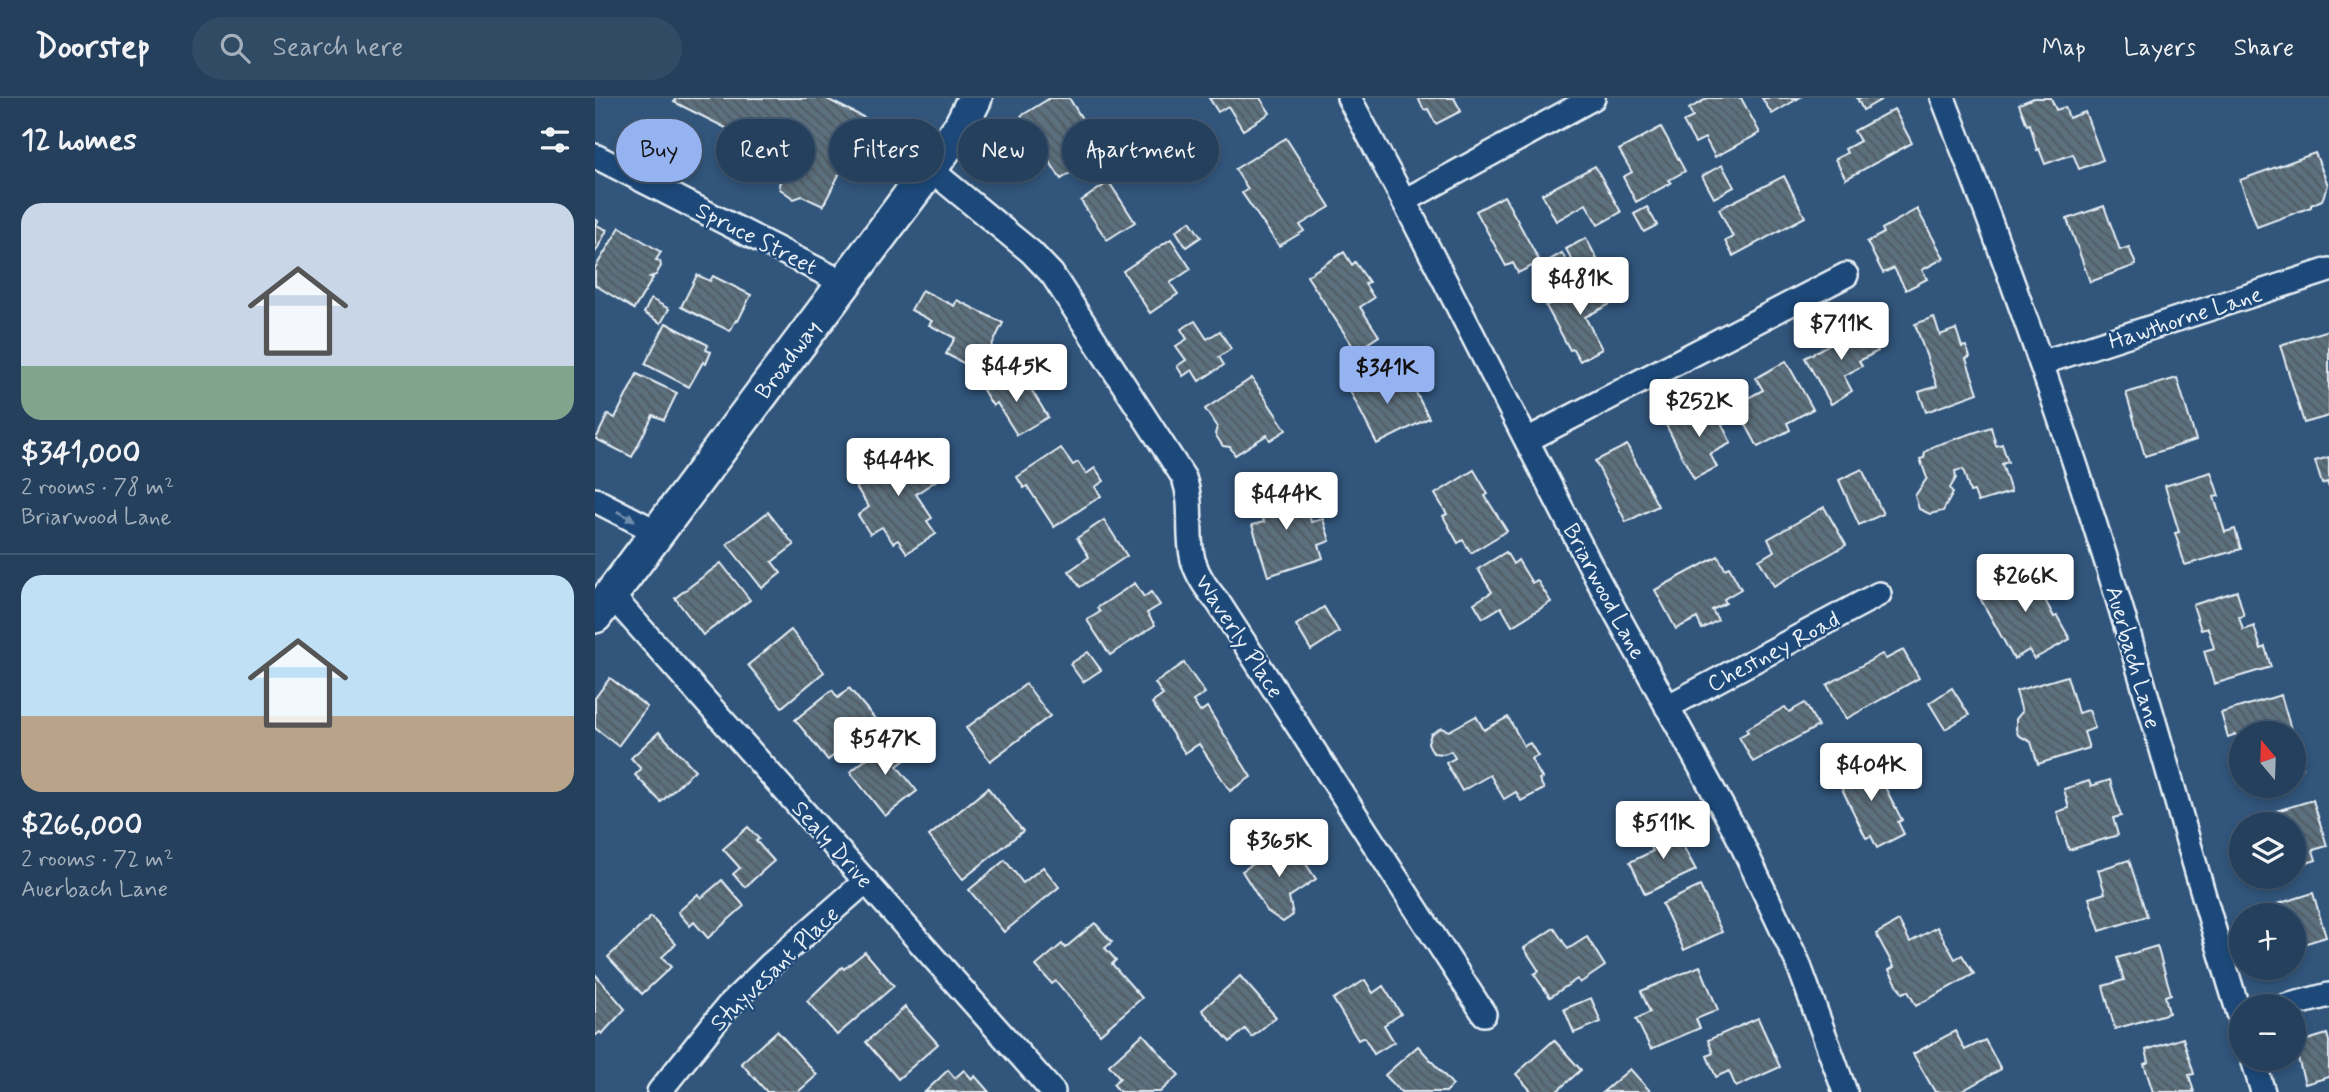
<!DOCTYPE html>
<html lang="en">
<head>
<meta charset="utf-8">
<style>
  body { margin:0; font-family:Mynerve,sans-serif; background:#314b65; color:#f1f3f6; height:100vh; display:flex; flex-direction:column; font-size:26px; white-space:nowrap }
  * { box-sizing:border-box; margin:0 }
  p { font-size:23px; color:#a3afbb }
  .icon { flex:none; width:38px; height:38px; fill:none; stroke:currentColor; stroke-width:2; stroke-linecap:round; stroke-linejoin:round }
  .map { position:relative; flex:1; overflow:hidden }
  .details { display:flex; flex-direction:column; background:#25405c; width:595px }
  .details>* { flex:none }
  .banner { position:absolute; left:21px; top:21px; width:665px; height:63px; display:flex; gap:14px }
  .needle { width:46px; rotate:341deg }
  .controls { position:absolute; left:1634px; top:623px; display:grid; gap:14px }
  .controls a { display:grid; place-items:center; width:77px; height:77px; border-radius:50%; background:#25405c; box-shadow:0 4px 10px #0003,0 0 0 2px #425972; font-size:35px }
  .price { position:absolute; translate:-50% -60px; padding:0 16px; border-radius:7px; background:#fff; color:#222; font-size:23px; line-height:46px; filter:drop-shadow(0 2px 4px #0008) }
  .price::after { content:''; position:absolute; left:50%; top:42px; width:21px; height:16px; margin-left:-10px; background:inherit; clip-path:polygon(0 0,100% 0,50% 100%) }
  .price.selected { background:#95b2f1; color:#111 }
  ul { padding:0; list-style:none }
  li { display:grid; align-content:center; gap:14px; height:371px; padding:0 21px }
  li+li { border-top:2px solid #425972 }
  li span { display:grid; place-items:center; height:217px; border-radius:21px; color:#555 }
  li>.icon { margin-inline-start:auto }
  span .icon { width:126px; height:126px; fill:#fffc; stroke-width:1 }
  li b { font-size:30px }
  h2 { display:flex; justify-content:space-between; align-items:center; height:84px; padding:0 21px; font-size:30px }
  .chip { padding:0 24px; border-radius:32px; background:#25405c; box-shadow:0 4px 10px #0003,0 0 0 2px #425972; font-size:24px; line-height:63px }
  .chip.selected { background:#95b2f1; color:#111 }
  header { display:flex; align-items:center; gap:42px; box-sizing:border-box; height:98px; padding:0 35px; background:#25405c; border-bottom:2px solid #425972 }
  header strong { font-size:33px }
  nav { display:flex; gap:38px; margin-inline-start:auto; font-size:24px }
  .search { width:490px; height:63px; background:#314b65; display:flex; align-items:center; gap:18px; box-sizing:border-box; padding:0 24px; border-radius:38px; color:#a3afbb; font-size:26px }
  main { display:flex; flex:1; min-height:0 }
  .map>svg:first-child { display:block }
</style>
</head>
<body>
<header>
<strong>Doorstep</strong>
<div class="search"><svg class="icon" aria-label="search" viewBox="0 0 24 24"><circle cx="10" cy="10" r="6"/><path d="M15 15l6 6"/></svg>Search here</div>
<nav><a>Map</a><a>Layers</a><a>Share</a></nav>
</header>
<main>
<section class="details">
<h2>12 homes<svg class="icon" aria-label="filters" viewBox="0 0 24 24"><path d="M4 7h16M4 17h16"/><circle cx="9" cy="7" r="2"/><circle cx="15" cy="17" r="2"/></svg></h2>
<ul>
<li><span style="background:linear-gradient(#c9d6e8 75%,#7fa58c 0)"><svg class="icon" aria-label="home" viewBox="0 0 24 24"><path d="M3 11l9-7 9 7M6 9v11h12V9"/></svg></span><div><b>$341,000</b><p>2 rooms · 78 m²</p><p>Briarwood Lane</p></div></li>
<li><span style="background:linear-gradient(#bfe0f5 65%,#b9a48a 0)"><svg class="icon" aria-label="home" viewBox="0 0 24 24"><path d="M3 11l9-7 9 7M6 9v11h12V9"/></svg></span><div><b>$266,000</b><p>2 rooms · 72 m²</p><p>Auerbach Lane</p></div></li>
</ul>
</section>
<div class="map">
<svg width="1734" height="994" viewBox="0 0 1734 994">
  <defs>
    <pattern id="building-back-hatch" width="6" height="6" patternUnits="userSpaceOnUse" patternTransform="scale(1.75)"><rect width="6" height="6" fill="#5c6f7d"/><path d="M-1 5l2 2M0 0l6 6M5-1l2 2" fill="none" stroke="#505a61"/></pattern>
  </defs>
  <rect width="100%" height="100%" fill="#31557b"/>
  <filter id="ink" filterUnits="userSpaceOnUse"><feTurbulence type="fractalNoise" baseFrequency=".0143" numOctaves="2"/><feDisplacementMap in="SourceGraphic" scale="14" xChannelSelector="R" yChannelSelector="G"/><feConvolveMatrix kernelMatrix="1 2 1 2 8 2 1 2 1" color-interpolation-filters="sRGB"/></filter>
  <g filter="url(#ink)">
    <g fill="url(#building-back-hatch)" stroke="#e8f1f8" stroke-width="2">
      <path d="M81 0H230L278 24 260 60 254 57 228 108 207 98 199 101 185 91 184 86 190 73 150 53 155 42 79 4Z"/>
      <path d="M455 0H474L508 54 466 81 442 44 435 45 429 36 433 29 426 18Z"/>
      <path d="M614 0H665L675 15 648 32 633 8 623 14Z"/>
      <path d="M823 0H859L866 13 841 26 833 11 829 12Z"/>
      <path d="M1113 0H1146L1165 35 1120 59 1110 40 1100 45 1088 24 1098 19 1094 11Z"/>
      <path d="M1167 0H1204L1177 16Z"/>
      <path d="M1262 0H1289L1268 12Z"/>
      <path d="M1439 0H1456L1461 12 1470 9 1474 20 1490 14 1508 62 1484 71 1478 56 1450 66 1444 51 1442 52 1435 26 1432 27 1424 6Z"/>
      <path d="M1299 11 1317 45 1251 81 1240 61 1252 55 1250 51 1265 43 1259 33Z"/>
      <path d="M1066 29 1090 73 1074 82 1076 85 1041 104 1028 79 1037 74 1024 52Z"/>
      <path d="M691 40 735 109 705 127 709 133 684 148 647 95 653 91 640 71Z"/>
      <path d="M552 41 564 59 545 72 532 54Z"/>
      <path d="M1720 55 1733 87 1727 102 1716 107V109L1662 129 1645 82Z"/>
      <path d="M1127 67 1139 89 1119 100 1107 78Z"/>
      <path d="M1000 68 1026 114 1003 127 991 106 961 123 947 96Z"/>
      <path d="M1189 78 1210 119 1138 158 1130 143 1138 139 1124 111Z"/>
      <path d="M514 84 540 124 512 142 486 103Z"/>
      <path d="M909 98 945 164 923 175 918 165 911 168 881 113Z"/>
      <path d="M1509 108 1525 152 1534 149 1541 167 1495 184 1472 121Z"/>
      <path d="M1052 109 1062 127 1049 134 1039 116Z"/>
      <path d="M1322 111 1349 160 1327 172 1332 181 1311 192 1299 170 1288 175 1272 144 1289 135 1287 131Z"/>
      <path d="M0 121 3 123 1 127 12 132 0 155Z"/>
      <path d="M595 123 606 139 591 149 581 133Z"/>
      <path d="M25 129 66 154 61 162 65 163 66 168 61 177 55 179 58 180 39 211 0 187V170Z"/>
      <path d="M991 140 1002 161 983 172 971 151Z"/>
      <path d="M576 141 596 171 575 185 583 196 555 215 528 173Z"/>
      <path d="M749 154 757 167 760 164 774 184 770 186 779 200 765 209 784 238 761 253 712 178Z"/>
      <path d="M967 155 979 177 959 187 948 166Z"/>
      <path d="M102 177 115 183 118 178 156 197 143 223 141 222 135 233 86 209Z"/>
      <path d="M1003 179 1017 205 990 219 1007 251 985 263 978 251 975 252 951 208Z"/>
      <path d="M327 192 359 208 362 202 408 225 384 273 351 256 360 240 334 227 337 223 316 212Z"/>
      <path d="M56 201 74 211 66 225 49 215Z"/>
      <path d="M1339 219 1345 237 1361 231 1367 249 1371 248 1375 259 1371 261 1383 295 1331 314 1324 294 1342 288 1320 226Z"/>
      <path d="M600 223 612 241 625 233 636 251 624 259 629 267 604 283 597 272 588 278 582 268 591 262 581 248 592 241 586 231Z"/>
      <path d="M71 225 113 247 111 252 116 254 111 266 108 264 94 289 50 266Z"/>
      <path d="M1269 227 1283 253 1264 263 1267 268 1249 278 1257 293 1236 306 1210 260Z"/>
      <path d="M1734 232V318L1709 325 1685 247Z"/>
      <path d="M1191 263 1218 311 1192 325 1195 332 1163 349 1140 307 1168 292 1161 280Z"/>
      <path d="M775 272 784 291 812 277 834 320 782 346 751 285Z"/>
      <path d="M42 276 82 295 69 322 58 317 37 359 1 341 13 316 20 320Z"/>
      <path d="M410 278 418 292 431 283 453 319 422 337 402 305 398 308 388 292Z"/>
      <path d="M657 280 691 332 675 342 672 337 640 357 635 349 628 348 620 336 622 329 610 311Z"/>
      <path d="M1582 280 1601 342 1550 358 1531 295Z"/>
      <path d="M1116 304 1136 345 1115 356 1122 369 1099 381 1071 327Z"/>
      <path d="M1396 329 1401 348 1407 346 1413 364 1407 366 1416 394 1383 404 1379 393 1375 394 1368 371 1360 373 1361 380 1355 390 1358 395 1348 413 1335 416 1324 411 1320 398 1332 380 1325 361 1329 360 1330 354 1339 348Z"/>
      <path d="M1032 347 1063 408 1031 424 1000 363Z"/>
      <path d="M324 348 345 380 321 396 337 420 332 423 341 436 312 455 303 442 298 445 287 429 275 436 263 417 274 409 261 389 264 388 257 378 286 359 293 369Z"/>
      <path d="M466 350 478 367 483 364 491 376 500 370 509 383 500 389 506 398 459 429 432 388 429 390 422 379Z"/>
      <path d="M1734 359V390L1732 384 1727 386 1720 363Z"/>
      <path d="M1267 371 1288 416 1264 427 1244 382Z"/>
      <path d="M879 372 893 396 890 398 912 433 876 455 868 442 863 445 848 418 852 416 840 396Z"/>
      <path d="M1616 374 1624 398 1619 399 1630 434 1640 431 1646 451 1590 467 1580 435 1584 434 1570 388Z"/>
      <path d="M686 382 696 415 712 410 716 424 728 421 735 443 724 447 728 460 673 478 657 427 669 424 659 390Z"/>
      <path d="M1229 409 1251 447 1179 488 1164 462 1179 453 1173 441Z"/>
      <path d="M173 414 199 447 177 464 186 475 167 490 132 446Z"/>
      <path d="M509 422 532 458 485 489 474 473 494 459 482 440Z"/>
      <path d="M911 454 918 466 923 462 937 485 942 482 956 504 917 528 906 509 888 520 879 505 897 494 883 471Z"/>
      <path d="M1123 458 1130 471 1134 469 1146 491 1129 501 1131 505 1117 512 1123 522 1107 531 1102 520 1081 531 1060 492Z"/>
      <path d="M126 465 155 502 108 537 80 500Z"/>
      <path d="M1439 465 1456 499 1450 502 1459 519 1462 518 1475 541 1439 561 1434 552 1419 561 1385 500 1391 496 1390 493Z"/>
      <path d="M540 485 549 499 556 494 565 507 552 515 560 527 515 557 492 522 505 514 502 510Z"/>
      <path d="M1642 493 1649 518 1644 519 1648 532 1659 528 1666 551 1670 549 1676 569 1619 586 1609 553 1619 550 1613 530 1606 532 1598 507Z"/>
      <path d="M729 509 744 534 716 552 701 527Z"/>
      <path d="M196 532 229 574 187 609 153 567Z"/>
      <path d="M1308 552 1324 580 1251 621 1232 587 1287 556 1291 561Z"/>
      <path d="M493 554 506 572 488 584 475 566Z"/>
      <path d="M589 565 610 595 598 603 605 614 612 609 656 679 635 693 604 646 590 655 557 605 568 597 560 585Z"/>
      <path d="M1472 578 1483 615 1494 612 1500 630 1489 634 1494 650 1443 666 1436 644 1423 637 1421 631V621L1427 614 1421 593Z"/>
      <path d="M15 580 52 609 23 648 0 630V600Z"/>
      <path d="M431 586 455 618 395 663 371 630Z"/>
      <path d="M254 590 282 623 233 662 200 622 237 592 243 600Z"/>
      <path d="M1357 590 1374 617 1350 631 1334 605Z"/>
      <path d="M1686 597 1697 635H1647V654L1641 636 1633 639 1626 615Z"/>
      <path d="M1210 605 1223 628 1158 664 1144 639 1153 634 1151 631 1190 609 1194 614Z"/>
      <path d="M881 618 889 632 913 619 929 648 935 645 943 658 936 661 947 680 944 681 949 691 926 703 921 694 909 701 895 677 867 693 851 665 860 660 856 653 849 656 838 655 833 645 836 636 846 630 854 633Z"/>
      <path d="M64 634 100 672 66 704 40 677 46 671 36 660Z"/>
      <path d="M298 640 314 659 302 668 322 693 290 718 255 674Z"/>
      <path d="M1699 642 1708 670 1699 672Z"/>
      <path d="M1269 659 1276 672 1280 670 1307 722 1303 724 1309 736 1282 750 1276 738 1271 740 1245 687 1249 685 1243 673Z"/>
      <path d="M1515 682 1526 718 1518 720 1523 737 1474 752 1462 714 1474 710 1469 691 1494 683 1496 688Z"/>
      <path d="M393 690 428 733 368 781 334 738Z"/>
      <path d="M1718 702 1732 748 1718 752 1721 762 1699 769V726H1660L1658 720Z"/>
      <path d="M1076 726 1101 772 1050 796 1035 764 1058 753 1051 738Z"/>
      <path d="M153 729 164 741 161 743 179 763 150 789 138 776 145 770 128 751Z"/>
      <path d="M695 742 721 781 694 799 698 817 688 824 672 813 647 773Z"/>
      <path d="M410 762 428 785 448 769 464 789 409 834 374 792Z"/>
      <path d="M1534 762 1552 818 1505 833 1494 800 1510 795 1503 772Z"/>
      <path d="M127 782 149 808 113 840 99 824 95 828 83 814 103 796 106 800Z"/>
      <path d="M1105 788 1127 834 1089 852 1067 806Z"/>
      <path d="M1718 795 1731 839 1699 849V817H1685L1682 806Z"/>
      <path d="M56 819 81 846 67 859 76 869 47 896 13 859Z"/>
      <path d="M1304 823 1315 844 1342 829 1360 861 1367 857 1379 876 1321 908 1313 893 1307 895 1294 872 1299 869 1281 836Z"/>
      <path d="M500 825 517 844 510 850 521 862 517 866 547 900 505 936 461 883 457 886 441 868 467 846 470 850Z"/>
      <path d="M959 830 973 851 992 839 1010 868 985 885 982 881 955 899 939 876 944 873 929 850Z"/>
      <path d="M1562 848 1576 896 1570 898 1574 915 1520 931 1508 888 1529 882 1522 860Z"/>
      <path d="M270 854 299 888 242 937 212 903 247 869 249 871Z"/>
      <path d="M1105 868 1123 912 1101 921 1105 930 1056 951 1041 921 1055 914 1046 893Z"/>
      <path d="M0 876 30 911 7 936 5 934 0 938Z"/>
      <path d="M645 878 681 919 657 939 650 931 635 944 607 912Z"/>
      <path d="M770 882 778 895 788 888 806 916 789 927 799 944 779 956 769 939 763 942 738 901Z"/>
      <path d="M996 900 1006 924 979 935 969 911Z"/>
      <path d="M310 909 343 946 303 981 271 944Z"/>
      <path d="M1163 920 1185 969 1141 989 1134 973 1121 979 1112 958 1118 955 1113 942Z"/>
      <path d="M182 933 222 977 203 994H172L146 965Z"/>
      <path d="M1360 933 1370 952 1390 942 1406 971 1365 994H1340L1318 956Z"/>
      <path d="M548 936 584 977 565 994H525L518 986 525 980 514 967Z"/>
      <path d="M1732 936 1734 943V979L1710 986 1699 946Z"/>
      <path d="M1588 940 1599 976 1594 977 1599 994H1558L1549 966 1554 964 1551 952Z"/>
      <path d="M959 942 986 972 961 994H937L921 976Z"/>
      <path d="M823 948 858 987 851 994H806L790 977Z"/>
      <path d="M1035 971 1056 994H1008Z"/>
      <path d="M353 972 360 980 369 972 377 981 380 978 394 994H330Z"/>
    </g>
    <g fill="none" stroke-linecap="round" stroke-linejoin="round">
      <defs>
        <g id="street">
          <path d="M754 0 809 103 1003 482 1142 736 1203 865 1250 994"/>
          <path d="M1348 0C1405 146 1458 294 1505 443 1556 603 1597 766 1647 925"/>
          <path d="M0 58 249 185"/>
          <path d="M335 71 436 154 457 176 589 380C599 408 591 435 598 462 603 479 612 491 623 504L889 916"/>
          <path d="M809 103 998 0"/>
          <path d="M1446 265 1734 172"/>
          <path d="M932 342 1251 177"/>
          <path d="M0 402 62 434"/>
          <path d="M17 498 458 994"/>
          <path d="M1072 609 1284 496"/>
          <path d="M1691 908 1734 897"/>
          <path d="M1658 961 1668 994"/>
          <path d="M64 994 133 908 175 867 271 783"/>
        </g>
        <path id="secondary" d="M0 518 335 71 366 28 380 0"/>
      </defs>
      <use href="#street" stroke="#e8f1f8" stroke-width="28"/>
      <use href="#secondary" stroke="#e8f1f8" stroke-width="38"/>
      <use href="#street" stroke="#1f4a7a" stroke-width="23"/>
      <use href="#secondary" stroke="#1f4a7a" stroke-width="33"/>
    </g>
    <defs><path id="oneway-solid" d="M-6-.8H1V-3.2L6.5 0L1 3.2V.8H-6Z" transform="scale(1.75)"/></defs>
    <use fill="#6f8dac" href="#oneway-solid" transform="translate(31 418) rotate(27)"/>
  </g>
  <g text-anchor="middle" stroke-width="5" stroke-linejoin="round" paint-order="stroke">
    <g font-size="23" fill="#e8f1f8" stroke="#1f4a7a">
      <text transform="translate(162 140) rotate(27)" y="8">Spruce Street</text>
      <text transform="translate(1590 219) rotate(-18)" y="8">Hawthorne Lane</text>
      <text transform="translate(192 261) rotate(-53)" y="8">Broadway</text>
      <text transform="translate(1010 493) rotate(62)" y="8">Briarwood Lane</text>
      <text transform="translate(645 538) rotate(57)" y="8">Waverly Place</text>
      <text transform="translate(1178 553) rotate(-28)" y="8">Chestney Road</text>
      <text transform="translate(1539 559) rotate(74)" y="8">Auerbach Lane</text>
      <text transform="translate(238 746) rotate(48)" y="8">Sealy Drive</text>
      <text transform="translate(179 870) rotate(-44)" y="8">Stuyvesant Place</text>
    </g>
  </g>
</svg>
<div class="controls">
<a><svg class="needle" viewBox="-14 -14 28 28"><path d="M0-13l5 13h-10z" fill="#e53935"/><path d="M0 13l5-13h-10z" fill="#a3afbb"/></svg></a>
<a><svg class="icon" aria-label="layers" viewBox="0 0 24 24"><path d="M12 4l9 5-9 5-9-5zM3 14l9 5 9-5"/></svg></a>
<a>+</a>
<a>−</a>
</div>
<b class="price" style="left:985px;top:219px">$481K</b>
<b class="price" style="left:1246px;top:264px">$711K</b>
<b class="price" style="left:421px;top:306px">$445K</b>
<b class="price selected" style="left:792px;top:308px">$341K</b>
<b class="price" style="left:1104px;top:341px">$252K</b>
<b class="price" style="left:303px;top:400px">$444K</b>
<b class="price" style="left:691px;top:434px">$444K</b>
<b class="price" style="left:1430px;top:516px">$266K</b>
<b class="price" style="left:290px;top:679px">$547K</b>
<b class="price" style="left:1276px;top:705px">$404K</b>
<b class="price" style="left:1068px;top:763px">$511K</b>
<b class="price" style="left:684px;top:781px">$365K</b>
<div class="banner">
<a class="chip selected">Buy</a>
<a class="chip">Rent</a>
<a class="chip">Filters</a>
<a class="chip">New</a>
<a class="chip">Apartment</a>
</div>
</div>
</main>
</body>
</html>
